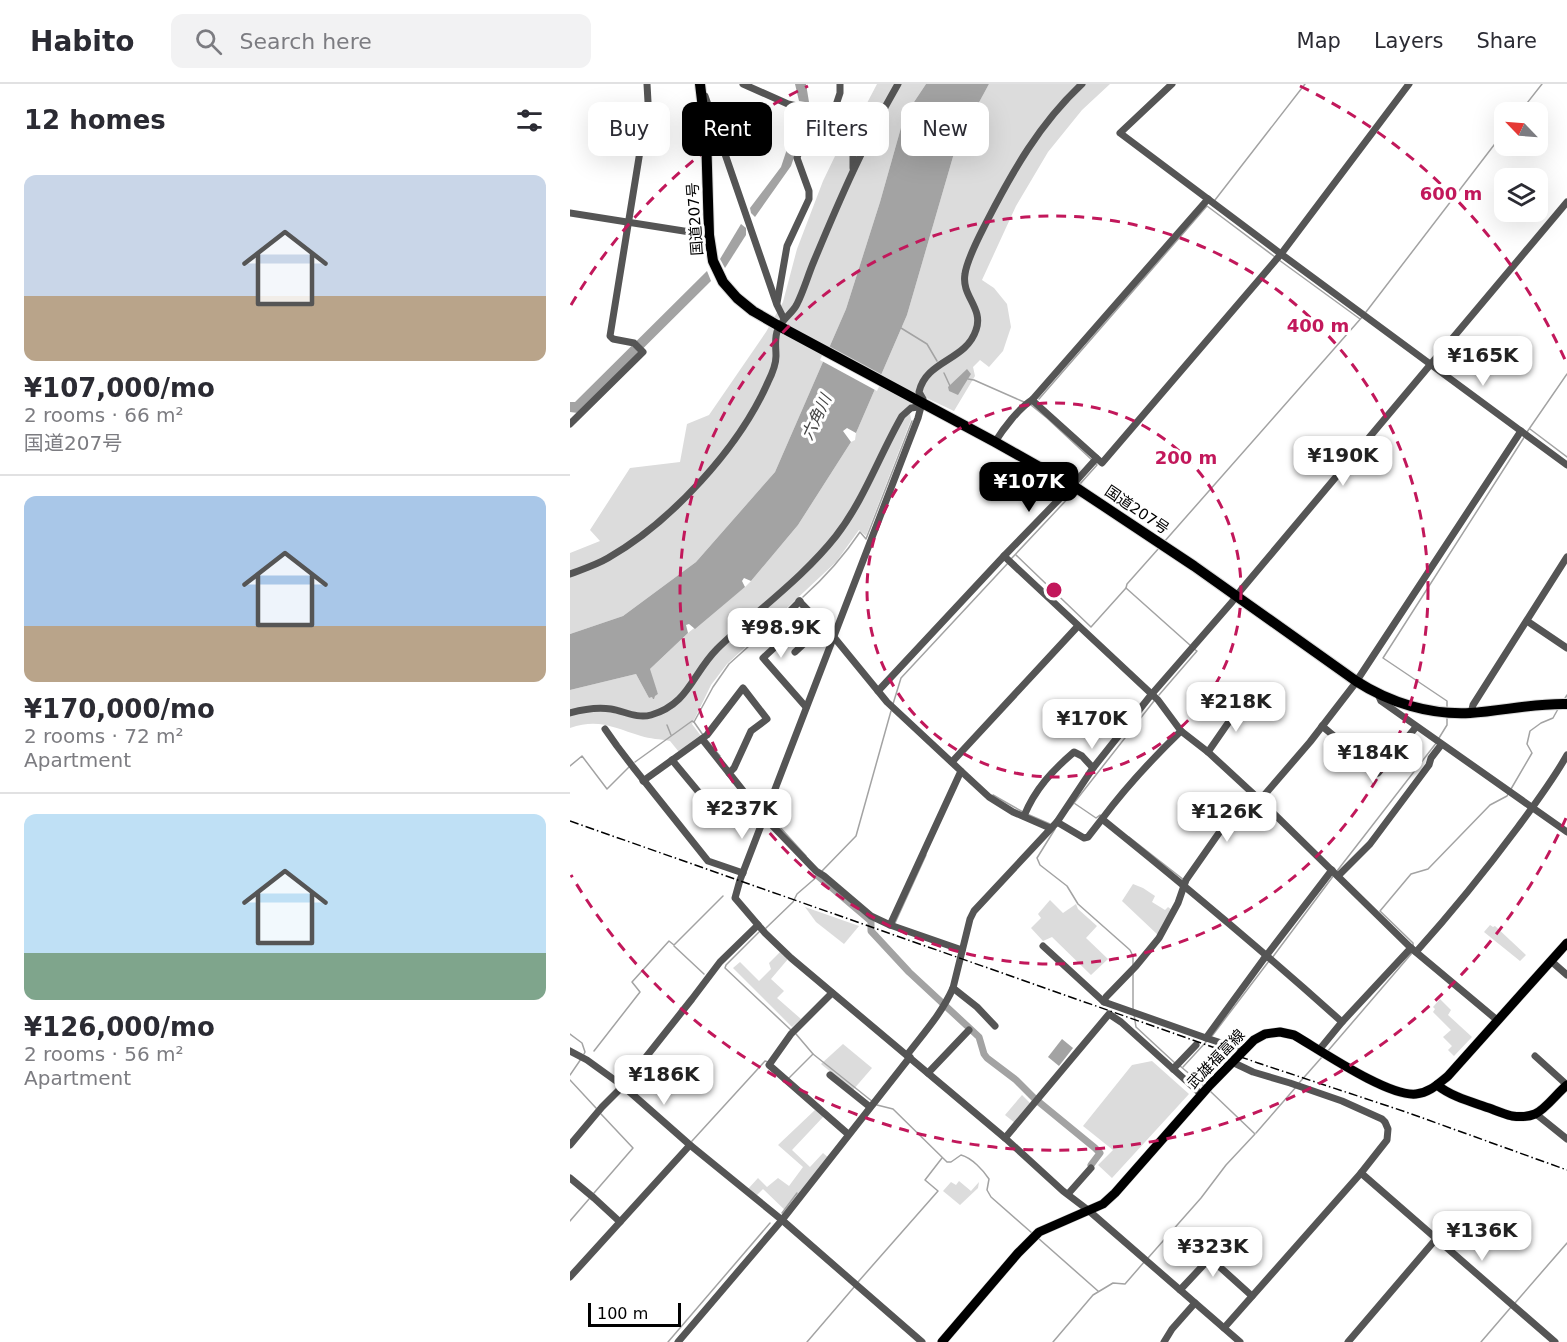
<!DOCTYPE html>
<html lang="en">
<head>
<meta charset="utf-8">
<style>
  body { margin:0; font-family:"DejaVu Sans","Noto Sans JP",sans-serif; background:#f2f2f3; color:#2b2b33; height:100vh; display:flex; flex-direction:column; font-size:22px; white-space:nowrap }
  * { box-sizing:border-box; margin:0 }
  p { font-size:20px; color:#7c7c81 }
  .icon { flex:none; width:33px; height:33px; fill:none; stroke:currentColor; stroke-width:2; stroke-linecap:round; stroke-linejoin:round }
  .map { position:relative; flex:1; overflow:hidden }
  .details { display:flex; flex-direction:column; background:#fff; width:570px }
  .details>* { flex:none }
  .hud { position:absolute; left:18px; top:18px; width:570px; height:54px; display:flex; gap:12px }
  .needle { width:39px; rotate:295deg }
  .buttons { position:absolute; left:924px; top:18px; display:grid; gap:12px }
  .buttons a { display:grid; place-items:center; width:54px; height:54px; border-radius:12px; background:#fff; box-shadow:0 6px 24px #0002; font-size:30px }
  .scale { position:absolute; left:18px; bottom:15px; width:93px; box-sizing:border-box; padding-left:6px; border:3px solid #000; border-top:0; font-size:16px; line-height:21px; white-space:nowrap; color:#000; -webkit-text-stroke:4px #fff; paint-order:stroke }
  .price { position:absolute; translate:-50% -51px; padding:0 14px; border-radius:12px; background:#fff; color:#222; font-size:20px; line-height:39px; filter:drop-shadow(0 2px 3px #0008) }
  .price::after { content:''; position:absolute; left:50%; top:36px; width:18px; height:14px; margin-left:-9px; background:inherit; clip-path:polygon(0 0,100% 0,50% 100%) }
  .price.on { background:#000; color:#fff }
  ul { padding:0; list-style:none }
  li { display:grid; align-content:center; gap:12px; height:318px; padding:0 24px }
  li+li { border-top:2px solid #e1e1e2 }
  li span { display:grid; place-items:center; height:186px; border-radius:12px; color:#555 }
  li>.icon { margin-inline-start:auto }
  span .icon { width:108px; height:108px; fill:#fffc; stroke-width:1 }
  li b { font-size:26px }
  h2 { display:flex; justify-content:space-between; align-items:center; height:72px; padding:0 24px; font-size:26px }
  .chip { padding:0 21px; border-radius:12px; background:#fff; box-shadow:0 6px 24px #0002; font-size:21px; line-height:54px }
  .chip.on { background:#000; color:#fff }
  header { display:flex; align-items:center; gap:36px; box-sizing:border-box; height:84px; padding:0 30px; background:#fff; border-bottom:2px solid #e1e1e2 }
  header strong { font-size:28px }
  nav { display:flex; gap:33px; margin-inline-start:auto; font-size:21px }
  .search { width:420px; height:54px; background:#f2f2f3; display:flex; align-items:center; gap:15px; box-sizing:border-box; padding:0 21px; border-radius:12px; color:#7c7c81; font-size:22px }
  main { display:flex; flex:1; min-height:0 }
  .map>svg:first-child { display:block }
</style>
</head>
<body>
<header>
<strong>Habito</strong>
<div class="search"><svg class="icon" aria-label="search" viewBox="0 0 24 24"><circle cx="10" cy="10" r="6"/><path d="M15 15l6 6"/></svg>Search here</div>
<nav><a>Map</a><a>Layers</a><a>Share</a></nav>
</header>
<main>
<section class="details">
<h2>12 homes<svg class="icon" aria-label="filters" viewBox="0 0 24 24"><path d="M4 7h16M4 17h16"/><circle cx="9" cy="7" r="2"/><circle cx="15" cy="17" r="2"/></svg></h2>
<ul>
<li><span style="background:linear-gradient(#c9d6e8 65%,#b9a48a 0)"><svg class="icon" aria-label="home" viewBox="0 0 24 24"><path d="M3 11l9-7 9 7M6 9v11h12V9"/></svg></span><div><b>¥107,000/mo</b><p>2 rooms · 66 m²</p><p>国道207号</p></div></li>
<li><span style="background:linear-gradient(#a9c7e8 70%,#b9a48a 0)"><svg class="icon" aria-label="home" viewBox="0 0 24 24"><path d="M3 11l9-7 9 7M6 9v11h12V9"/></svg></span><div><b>¥170,000/mo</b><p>2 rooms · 72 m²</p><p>Apartment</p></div></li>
<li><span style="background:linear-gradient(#bfe0f5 75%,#7fa58c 0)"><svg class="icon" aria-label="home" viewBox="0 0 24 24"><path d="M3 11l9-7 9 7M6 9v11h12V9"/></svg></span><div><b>¥126,000/mo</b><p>2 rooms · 56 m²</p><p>Apartment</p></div></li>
</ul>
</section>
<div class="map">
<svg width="997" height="1258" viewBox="0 0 997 1258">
  <rect width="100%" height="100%" fill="#fff"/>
  <g fill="#dcdcdc">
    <path d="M307 0H356L334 33 310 118 276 225 205 388 126 478 53 532 0 550V469L30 457 20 446 60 384 110 378 117 340 139 331 196 248 213 218 227 165 253 97 279 43 286 40Z"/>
    <path d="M419 0H540L512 26 478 68 446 122 412 196 424 204 437 220 441 243 433 267 419 283 410 276 403 283 405 292 384 327 348 310 339 323 341 336 296 452 289 446 266 478 157 580 141 601 122 640 131 652 109 668 100 657C90 655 80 655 71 652 44 644 29 634 0 644V606L66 590 79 614 88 610 79 586 118 549 175 503 181 497 228 441 281 358 285 356 286 349 337 231 387 59Z"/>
    <path d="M563 800 573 804 585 812 582 818 595 826 598 823 602 826 588 851 552 817Z"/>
    <path d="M480 816 493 829 506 820 508 825 527 842 516 854 538 875 521 891 482 853 473 857 461 844 471 834 468 830Z"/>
    <path d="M235 823 289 842 274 860 246 838Z"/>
    <path d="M920 841 923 843 925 842 956 871 950 877 914 848Z"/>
    <path d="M210 868 218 875 201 895 214 907 207 914 231 935 222 943 163 884 170 878 189 897 201 885 199 879Z"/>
    <path d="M870 915 881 926 878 931 902 953 884 972 878 966 882 962 873 953 881 946 863 928 865 925 863 923Z"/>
    <path d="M273 960 302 984 283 1006 251 980Z"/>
    <path d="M582 977 619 1010 542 1094 528 1081 543 1066 513 1042 562 981Z"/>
    <path d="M452 1011 461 1020 445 1039 435 1031Z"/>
    <path d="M246 1025 254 1032 222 1066 240 1083 253 1069 261 1076 219 1130 193 1105 186 1112 178 1105 188 1094 197 1103 208 1094 219 1102 233 1083 208 1061Z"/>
    <path d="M389 1097 401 1107 409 1098 408 1104 390 1121 373 1107 381 1098 386 1101Z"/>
  </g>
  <g fill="#a3a3a3">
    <path d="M225 0H236L239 18 236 28 239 29 221 82 185 133 181 129 180 124 211 83 230 26 233 27 235 18 229 17Z"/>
    <path d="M356 0H419L387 59 337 231 286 349 277 344 273 347 281 358 228 441 181 497 174 494 172 497 175 503 125 545 119 540 116 541 118 549 80 585 88 610 85 612 84 615H83L82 613 79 614 66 590 0 606V550L53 532 126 478 205 388 276 225 310 118 334 33Z"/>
    <path d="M171 140 176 144V151L155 184 150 175Z"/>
    <path d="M137 187 141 197 8 329 0 328V318H5Z"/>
    <path d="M397 285 401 290 388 311 379 307 378 303Z"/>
    <path d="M492 955 503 964 489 982 478 973Z"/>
  </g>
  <path fill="#fff" d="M256 263 313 294 307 307 250 276Z"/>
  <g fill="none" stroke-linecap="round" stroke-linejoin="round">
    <g stroke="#a3a3a3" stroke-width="1.5">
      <path d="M950 28 972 0"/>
      <path d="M645 116 735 0"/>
      <path d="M709 176 790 235"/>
      <path d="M796 228 934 48"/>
      <path d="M331 244 357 260 367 277"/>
      <path d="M374 289 380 302"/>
      <path d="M398 295 404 296 454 318"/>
      <path d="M469 315 637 122 705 173"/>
      <path d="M461 321 477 334 522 376"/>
      <path d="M960 345 997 373"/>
      <path d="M957 348 997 290"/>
      <path d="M510 400 527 381 526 380"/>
      <path d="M594 458 793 232"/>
      <path d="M446 471 521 543 556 504 557 500 589 464"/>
      <path d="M441 475 503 409"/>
      <path d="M556 504 621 562"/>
      <path d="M233 513C254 494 274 472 290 448L296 455 342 337"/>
      <path d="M589 611 627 567 624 565"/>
      <path d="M994 616 997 611"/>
      <path d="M323 620 331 594 438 479"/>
      <path d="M877 623V617L813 574 955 352"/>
      <path d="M124 638 143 603 159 580 200 543"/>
      <path d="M97 641 101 651"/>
      <path d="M869 654 877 641V634"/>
      <path d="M136 655 150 672"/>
      <path d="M65 678 122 637 124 638 133 651"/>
      <path d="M0 682 12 672 37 705 59 683"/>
      <path d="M941 705 962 669 957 660 960 647 971 639 983 634 988 625"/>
      <path d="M423 711 453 728"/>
      <path d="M186 718 193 726"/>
      <path d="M504 719 526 734 530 731 531 732"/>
      <path d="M500 724 584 617"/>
      <path d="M457 730 480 740"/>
      <path d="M199 731 236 772"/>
      <path d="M485 745 467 774 470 781 497 802 508 820 560 866 563 872V881"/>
      <path d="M559 753 614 796"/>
      <path d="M252 787 286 752 321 627"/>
      <path d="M767 787 867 658"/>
      <path d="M325 839 356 771"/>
      <path d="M196 844 223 818 227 810 249 791"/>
      <path d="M189 848 156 881 155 884 222 947"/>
      <path d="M104 862 134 890"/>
      <path d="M843 862V859L810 827 841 790 858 785 920 721 937 712 938 710"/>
      <path d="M702 874 764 791"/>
      <path d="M563 888V926"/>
      <path d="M564 930 566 943 606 980"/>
      <path d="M0 950 12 959 15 968 14 970"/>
      <path d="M226 950 243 970 303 1018"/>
      <path d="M642 952 699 877"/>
      <path d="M24 967 70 908 62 898 99 857 104 861 153 812"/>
      <path d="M757 968 842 869"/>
      <path d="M610 982 634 1002"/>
      <path d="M613 983 636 958"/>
      <path d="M0 991 11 975"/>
      <path d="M219 994 243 970"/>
      <path d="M0 996 26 1024"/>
      <path d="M729 999 752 973"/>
      <path d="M307 1021 323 1025 377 1078H381L391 1071C402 1074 413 1086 419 1095L417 1106 421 1113 462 1149"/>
      <path d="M686 1049 726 1003"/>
      <path d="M122 1057 195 977 198 978"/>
      <path d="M24 1109 63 1064 31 1030"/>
      <path d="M212 1129 227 1109"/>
      <path d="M0 1137 19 1115"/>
      <path d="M468 1154 528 1207"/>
      <path d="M578 1174 631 1114 656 1081 685 1050 640 1007"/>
      <path d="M288 1198 368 1107 355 1096 372 1074"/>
      <path d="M945 1219 997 1159"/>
      <path d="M98 1258 200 1139"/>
      <path d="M237 1258 285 1202"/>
      <path d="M483 1258 523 1211 543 1199 555 1200 575 1177"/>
      <path d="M911 1258 942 1222"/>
    </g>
    <path stroke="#a3a3a3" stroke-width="7" d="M248 792 301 837V847L339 888 409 953 414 970 417 974 446 996 464 1014 525 1064 530 1069 521 1081"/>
    <defs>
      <g id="major">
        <path d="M867 1001C882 1013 902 1018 919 1024 927 1027 934 1030 942 1032 950 1033 958 1033 965 1030 976 1025 987 1009 997 1001"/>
        <path d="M372 1258 448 1169 469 1148 533 1120 545 1109 640 1001 684 956 695 950 710 948 724 951C750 966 818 1013 846 1010 859 1009 868 1000 878 992L997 859"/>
      </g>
      <path id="highway" d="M130 0 136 50 139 151 143 177 153 198 167 214 183 227 209 242 425 358 505 403 624 482 786 597C820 619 860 631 900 629 933 627 964 619 997 620"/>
    </defs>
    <use href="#major" stroke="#dbdbdb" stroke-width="10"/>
    <use href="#highway" stroke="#dbdbdb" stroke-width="12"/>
    <g stroke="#555" stroke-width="7">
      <path d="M173 0 218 20 263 30 277 36 283 44V84"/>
      <path d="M512 0C470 39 442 88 416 139 409 153 397 175 395 190 391 212 414 224 406 246 396 277 356 276 349 308L353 315 348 334 170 796 165 814 195 849 221 874 435 1054 493 1107 518 1126 670 1258"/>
      <path d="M602 0 550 49 711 170 997 381"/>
      <path d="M135 12 207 221 214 235"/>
      <path d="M263 30 270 9V0"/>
      <path d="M0 129 139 151"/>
      <path d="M207 219 217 162 239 115V107L227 74 242 26"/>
      <path d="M462 316 532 379 711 170 839 0"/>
      <path d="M0 340 73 268 64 259 43 255 40 252 78 18 77 0"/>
      <path d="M425 358C433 345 449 324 462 316L638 115"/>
      <path d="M434 472 588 616 611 647 638 668 690 716 841 864 927 936"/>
      <path d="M0 490C13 485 26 481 38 474 101 438 169 364 198 298 202 290 206 280 206 272 206 262 204 254 208 245 212 235 223 229 227 220 234 206 238 191 244 177 269 117 295 57 328 0"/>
      <path d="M229 517 263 552 317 618 391 687 320 841"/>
      <path d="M957 537 997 564"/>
      <path d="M204 543 230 517"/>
      <path d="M225 568 254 541"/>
      <path d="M308 607 434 472 498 406 525 376 526 374"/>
      <path d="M808 610 811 617 997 748"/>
      <path d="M236 623 193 574 242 529"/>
      <path d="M0 629C14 625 27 623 41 625 54 627 67 635 81 631 119 620 122 590 147 565 186 527 232 495 266 452 294 416 309 372 332 332L341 324 348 323 351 319"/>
      <path d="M901 629 903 621 997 473"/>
      <path d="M752 642 808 689 846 643"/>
      <path d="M35 645 47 662 63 683 138 777 173 789"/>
      <path d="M611 647C582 675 556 703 532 735 614 801 694 868 772 938"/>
      <path d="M132 655 159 689"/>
      <path d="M638 668 674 616"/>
      <path d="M102 676 151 735 178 713"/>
      <path d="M382 678 508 542"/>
      <path d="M392 688 419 713 443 728 480 744"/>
      <path d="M73 697 137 651 173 604 197 635 181 647 164 684 159 689 194 733 246 787 254 792 301 832 320 841 392 866"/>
      <path d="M690 716 740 658 784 601 951 347"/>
      <path d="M454 732C465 705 482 687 504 668L512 672 523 684"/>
      <path d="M487 738 514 754 518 753 532 735"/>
      <path d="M768 792 800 760 859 681 861 674 871 661"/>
      <path d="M473 862 534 918 636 954 673 966"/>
      <path d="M846 868C882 828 916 786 948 743 965 720 983 696 997 671"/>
      <path d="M981 877 997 891"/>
      <path d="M383 904 407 923 425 942"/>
      <path d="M262 909 221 950 199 981 278 1050"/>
      <path d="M534 918 536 913 566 882 589 854 608 819 616 796 658 736 682 709"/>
      <path d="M636 954 693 876 762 786"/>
      <path d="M749 966 772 938 841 864"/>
      <path d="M0 967 17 976 53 1002 120 1061 212 1136 352 1258"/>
      <path d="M337 971C353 950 372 929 383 904L400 835 404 827 487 738 523 684 581 611 662 518 671 506 997 118"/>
      <path d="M965 972 997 1001"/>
      <path d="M603 985 626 961"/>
      <path d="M358 989 399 946"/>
      <path d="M260 991 300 1023"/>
      <path d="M966 1030 997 1055"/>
      <path d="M435 1054 539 930 551 938 632 1011"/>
      <path d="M0 1061 32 1023 53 1002 122 915 150 878 188 841"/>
      <path d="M791 1089 985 1258"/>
      <path d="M0 1094 24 1114 50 1138"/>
      <path d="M498 1110 521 1084"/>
      <path d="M621 1157 682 1212"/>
      <path d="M0 1193 120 1061"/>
      <path d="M610 1206 640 1174"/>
      <path d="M654 1244 791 1089 817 1056 818 1045 815 1038 812 1035 772 1017 720 999 683 988 662 978"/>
      <path d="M108 1258 212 1136 340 973"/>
      <path d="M594 1258 602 1245 625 1219"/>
      <path d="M778 1258 866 1155"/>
    </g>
    <use href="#major" stroke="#000" stroke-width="9"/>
    <use href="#highway" stroke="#000" stroke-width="10"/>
    <path stroke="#000" stroke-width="1.5" stroke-dasharray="9 3 1.5 3" stroke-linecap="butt" d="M0 737 688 979 836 1028 997 1086"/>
  </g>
  <g fill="none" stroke="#c2185b" stroke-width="3" stroke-dasharray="10 8">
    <circle cx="484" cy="506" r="187"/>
    <circle cx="484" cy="506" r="374"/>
    <path d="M996 734A561 561 0 0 1 1 791M1 221A561 561 0 0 1 238 2M730 2A561 561 0 0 1 996 278"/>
  </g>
  <g text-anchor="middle" stroke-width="6" stroke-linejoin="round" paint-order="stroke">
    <g font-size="15" fill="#000" stroke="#fff">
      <text transform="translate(125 135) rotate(-94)" y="5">国道207号</text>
      <text transform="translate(567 426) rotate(34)" y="5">国道207号</text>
      <text transform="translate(646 975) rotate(-46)" y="5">武雄福富線</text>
    </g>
    <g font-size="16" font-style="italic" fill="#444" stroke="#fff">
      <text transform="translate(246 333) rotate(-65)" y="6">六角川</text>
    </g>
  </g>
  <circle cx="484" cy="506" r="9" fill="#c2185b" stroke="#fff" stroke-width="3"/>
  <g font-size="18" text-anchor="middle" font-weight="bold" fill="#c2185b" stroke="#fff" stroke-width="6" stroke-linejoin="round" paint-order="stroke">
    <text x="881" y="116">600 m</text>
    <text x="748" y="248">400 m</text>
    <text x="616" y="380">200 m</text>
  </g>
</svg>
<div class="buttons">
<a><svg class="needle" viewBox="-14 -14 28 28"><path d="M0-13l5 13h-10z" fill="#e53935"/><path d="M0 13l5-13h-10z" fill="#7c7c81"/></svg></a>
<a><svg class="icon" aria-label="layers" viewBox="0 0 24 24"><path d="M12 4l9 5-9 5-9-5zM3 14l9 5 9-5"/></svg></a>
</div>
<div class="scale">100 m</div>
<b class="price" style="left:913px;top:303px">¥165K</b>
<b class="price" style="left:773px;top:403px">¥190K</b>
<b class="price on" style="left:459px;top:429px">¥107K</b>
<b class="price" style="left:211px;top:575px">¥98.9K</b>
<b class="price" style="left:666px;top:649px">¥218K</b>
<b class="price" style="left:522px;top:666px">¥170K</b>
<b class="price" style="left:803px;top:700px">¥184K</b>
<b class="price" style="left:172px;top:756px">¥237K</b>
<b class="price" style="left:657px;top:759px">¥126K</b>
<b class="price" style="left:94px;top:1022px">¥186K</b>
<b class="price" style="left:912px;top:1178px">¥136K</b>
<b class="price" style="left:643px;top:1194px">¥323K</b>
<div class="hud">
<a class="chip">Buy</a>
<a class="chip on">Rent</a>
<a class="chip">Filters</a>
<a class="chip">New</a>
</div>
</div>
</main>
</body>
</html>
